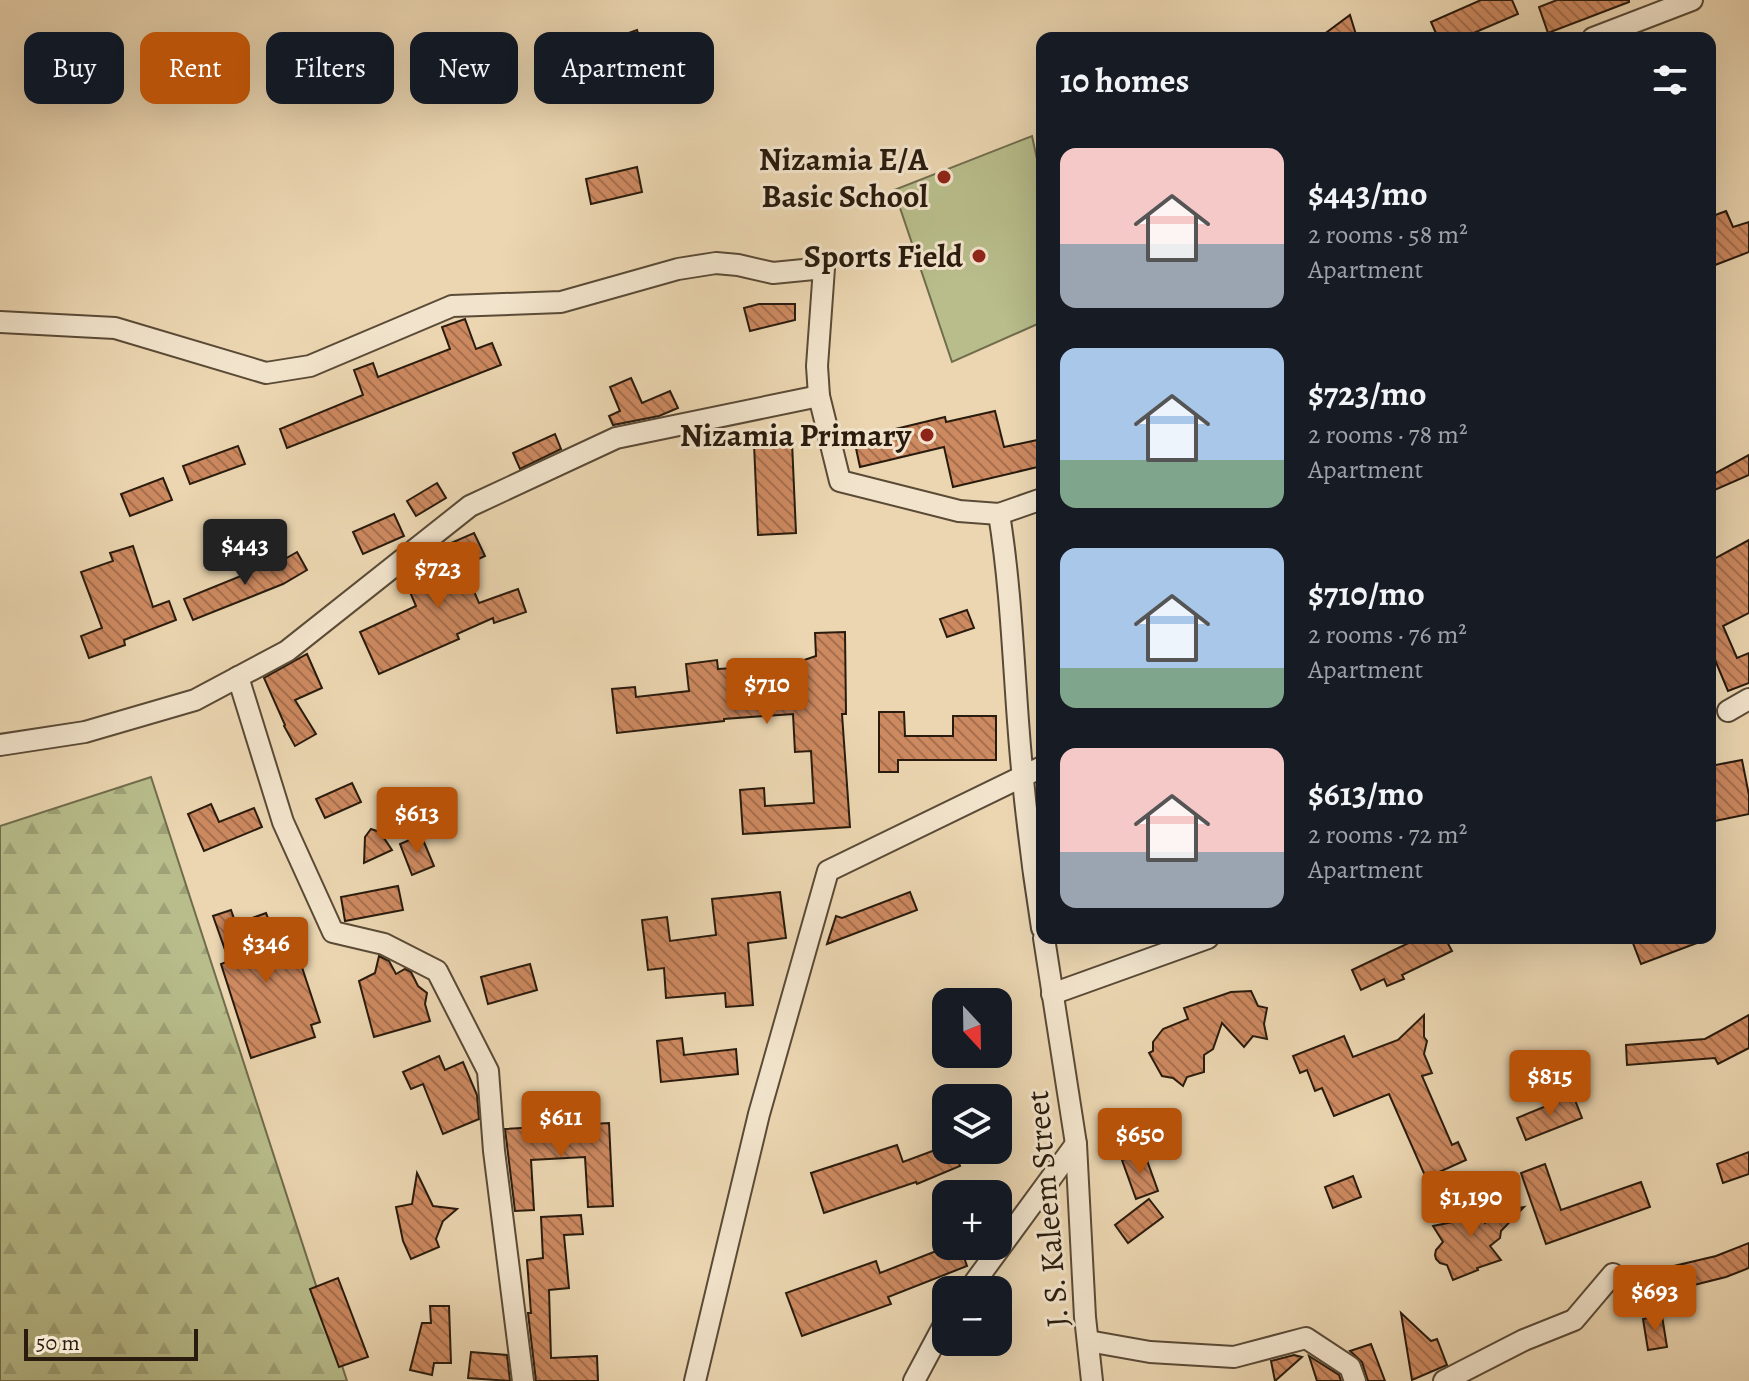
<!DOCTYPE html>
<html lang="en">
<head>
<meta charset="utf-8">
<style>
  body { margin:0; font-family:Alegreya,serif; background:#20242c; color:#f1f3f6; height:100vh; display:flex; flex-direction:column; font-size:30px; white-space:nowrap }
  * { box-sizing:border-box; margin:0 }
  p { font-size:26px; color:#9ea1a6 }
  .icon { flex:none; width:44px; height:44px; fill:none; stroke:currentColor; stroke-width:2; stroke-linecap:round; stroke-linejoin:round }
  .map { position:relative; flex:1; overflow:hidden }
  .drawer { position:absolute; left:1036px; top:32px; width:680px; height:912px; display:flex; flex-direction:column; background:#171b24; border-radius:16px; box-shadow:0 8px 32px #0002 }
  .drawer>* { flex:none }
  .hud { position:absolute; left:24px; top:32px; width:760px; height:72px; display:flex; gap:16px }
  .needle { width:52px; rotate:158deg }
  .controls { position:absolute; left:932px; top:988px; display:grid; gap:16px }
  .controls a { display:grid; place-items:center; width:80px; height:80px; border-radius:16px; background:#171b24; box-shadow:0 8px 32px #0002; font-size:40px }
  .scale { position:absolute; left:24px; bottom:20px; width:174px; box-sizing:border-box; padding-left:8px; border:4px solid #291b0d; border-top:0; font-size:22px; line-height:28px; white-space:nowrap; color:#291b0d; -webkit-text-stroke:6px #f2e4cc; paint-order:stroke }
  .price { position:absolute; translate:-50% -68px; padding:0 18px; border-radius:8px; background:#b45309; color:#fff; font-size:26px; line-height:52px; filter:drop-shadow(0 2px 4px #0008) }
  .price::after { content:''; position:absolute; left:50%; top:48px; width:24px; height:18px; margin-left:-12px; background:inherit; clip-path:polygon(0 0,100% 0,50% 100%) }
  .price.selected { background:#222; color:#fff }
  ul { padding:0; list-style:none }
  li { display:flex; align-items:center; gap:24px; height:200px; padding:0 24px }
  li span { display:grid; place-items:center; flex:none; width:224px; height:160px; border-radius:16px; color:#555 }
  li>.icon { margin-inline-start:auto }
  span .icon { width:96px; height:96px; fill:#fffc; stroke-width:1 }
  li b { font-size:34px }
  h2 { display:flex; justify-content:space-between; align-items:center; height:96px; padding:0 24px; font-size:34px }
  .pill { padding:0 28px; border-radius:16px; background:#171b24; box-shadow:0 8px 32px #0002; font-size:28px; line-height:72px }
  .pill.selected { background:#b45309; color:#fff }
  .map>svg:first-child { display:block }
</style>
</head>
<body>
<div class="map">
<svg width="1749" height="1381" viewBox="0 0 1749 1381">
  <defs>
    <pattern id="forest-firs" width="22" height="20" patternUnits="userSpaceOnUse" patternTransform="scale(2)"><rect width="22" height="20" fill="#b8bd8b"/><path d="M5 1l3.5 6h-7zM16 11l3.5 6h-7z" fill="#9ea277"/></pattern>
    <pattern id="building-back-hatch" width="6" height="6" patternUnits="userSpaceOnUse" patternTransform="scale(2)"><rect width="6" height="6" fill="#cd8960"/><path d="M-1 5l2 2M0 0l6 6M5-1l2 2" fill="none" stroke="#a66f4e"/></pattern>
  </defs>
  <rect width="100%" height="100%" fill="#ebd6b1"/>
  <filter id="stains"><feTurbulence type="fractalNoise" baseFrequency=".0025" numOctaves="4"/><feColorMatrix values="0 0 0 0 .2 0 0 0 0 .09 0 0 0 0 .02 0 0 0 .5 -.17"/></filter>
  <radialGradient id="worn" r=".72"><stop offset=".6" stop-color="#630" stop-opacity="0"/><stop offset="1" stop-color="#630" stop-opacity=".3"/></radialGradient>
  <path fill="url(#forest-firs)" stroke="#706c4c" stroke-width="2" d="M151 777 347 1381H0V826Z"/>
  <path fill="#b8bd8b" stroke="#706c4c" stroke-width="2" d="M1032 136 1042 182V322L952 362 894 190Z"/>
  <g fill="url(#building-back-hatch)" stroke="#291b0d" stroke-width="2">
    <path d="M1481 0H1512L1518 14 1462 38H1438L1431 22Z"/>
    <path d="M1557 0H1629V2L1548 33 1539 7Z"/>
    <path d="M1350 15 1357 38H1319Z"/>
    <path d="M637 30 642 47 629 52 642 86 603 101 601 93 592 96 583 73 612 62 603 42Z"/>
    <path d="M637 167 642 192 591 204 586 179Z"/>
    <path d="M1726 211 1733 227 1749 222V252L1710 267V217Z"/>
    <path d="M759 304H795V320L750 331 744 308Z"/>
    <path d="M465 319 476 349 492 343 501 365 287 448 280 429 363 395 354 370 373 363 378 377 450 349 442 327Z"/>
    <path d="M631 378 642 403 670 391 678 408 659 416 613 425 609 416 620 411 610 387Z"/>
    <path d="M995 411 1004 447 1042 439V466L953 487 944 447 860 467 854 439 945 417 946 422Z"/>
    <path d="M555 434 561 449 520 469 513 453Z"/>
    <path d="M792 442 796 533 758 535 754 444Z"/>
    <path d="M238 446 245 464 190 484 183 466Z"/>
    <path d="M1749 455V475L1710 492V476Z"/>
    <path d="M163 478 172 500 130 516 121 494Z"/>
    <path d="M437 483 446 498 416 516 407 501Z"/>
    <path d="M394 514 404 536 363 554 353 532Z"/>
    <path d="M474 533 485 556 463 566 479 603 518 589 526 612 494 623 493 618 457 634 459 639 379 674 360 632 416 606 407 585 438 571 431 554 437 549Z"/>
    <path d="M1749 540V613L1723 626 1737 658 1749 653V683L1728 691 1710 648V561Z"/>
    <path d="M133 546 153 607 169 601 176 620 124 640 125 645 89 658 81 636 102 628 81 572 113 561 110 553Z"/>
    <path d="M297 552 307 570 283 584 193 620 184 599 268 565 269 568Z"/>
    <path d="M967 610 974 628 947 637 940 619Z"/>
    <path d="M845 632 846 714H842L850 827 743 834 740 790 764 788 765 806 814 803 811 751 795 752 793 714 724 719V721L617 733 612 689 635 687 636 697 689 691 686 664 717 660 718 669 767 666 769 693 798 662 816 656 815 633Z"/>
    <path d="M307 654 322 688 295 700 316 734 295 746 284 726 285 725 264 678Z"/>
    <path d="M879 712H904L905 736H953V716H996V760H898V772H879Z"/>
    <path d="M1742 760 1749 795V814L1710 822V766Z"/>
    <path d="M352 783 361 802 325 818 316 799Z"/>
    <path d="M211 804 219 822 254 808 262 827 204 851 188 814Z"/>
    <path d="M371 829 380 832 392 850 364 863 365 837Z"/>
    <path d="M421 835 434 866 412 875 400 844Z"/>
    <path d="M398 886 403 910 345 921 341 897Z"/>
    <path d="M780 892 786 938 748 943 753 1005 726 1007 725 993 666 998 664 968 648 970 642 920 667 917 670 941 716 935 712 899Z"/>
    <path d="M910 892 917 910 827 944 836 916 842 918Z"/>
    <path d="M231 910 236 924 266 913 278 945 293 940 320 1022 311 1025 315 1037 251 1058 221 964 229 961 213 916Z"/>
    <path d="M1419 938H1445L1452 951 1402 975 1404 979 1387 986 1384 979 1361 990 1352 970Z"/>
    <path d="M1631 938H1705V940L1641 964Z"/>
    <path d="M379 956 389 961 396 974 405 969 411 972 418 986 427 993 425 1004 430 1021 374 1037 359 981 375 973Z"/>
    <path d="M530 964 537 990 488 1004 481 977Z"/>
    <path d="M1251 991 1258 1006 1267 1008 1264 1024 1267 1039 1253 1036 1244 1047 1222 1023 1213 1049 1204 1055V1072L1187 1077 1183 1086 1173 1078 1162 1076 1149 1053 1153 1051V1042L1163 1029 1188 1019 1184 1008 1231 992Z"/>
    <path d="M1424 1015V1037L1427 1041 1424 1054 1432 1073 1422 1076 1452 1145 1458 1142 1466 1160 1426 1178 1389 1094 1334 1116 1322 1088 1315 1091 1307 1070 1300 1073 1293 1056 1344 1036 1353 1057 1398 1040Z"/>
    <path d="M1749 1015V1048L1718 1064 1715 1058 1627 1065 1626 1045 1705 1039Z"/>
    <path d="M682 1038 684 1055 736 1049 738 1074 661 1082 657 1041Z"/>
    <path d="M439 1056 445 1070 463 1062 477 1095 479 1119 443 1134 423 1084 411 1089 403 1072Z"/>
    <path d="M1573 1095 1582 1118 1526 1140 1517 1118Z"/>
    <path d="M609 1123 613 1206 588 1207 585 1157 531 1160 534 1210 515 1211 505 1129Z"/>
    <path d="M897 1145 903 1162 946 1146V1150H954L960 1166 917 1184 916 1182 824 1213 811 1173Z"/>
    <path d="M1144 1152 1158 1191 1136 1199 1122 1160Z"/>
    <path d="M1749 1152V1174L1723 1183 1717 1164Z"/>
    <path d="M1545 1164 1561 1210 1641 1182 1650 1207 1546 1244 1521 1173Z"/>
    <path d="M417 1173 433 1206 457 1209 443 1221 436 1239 439 1247 411 1259 403 1241 396 1207 412 1204Z"/>
    <path d="M1353 1176 1361 1197 1333 1208 1325 1187Z"/>
    <path d="M1149 1199 1163 1217 1128 1243 1115 1225Z"/>
    <path d="M1467 1201 1472 1203 1485 1223 1504 1202 1503 1210 1524 1207 1501 1231 1500 1238 1490 1246 1501 1260 1477 1268 1478 1270 1453 1280 1447 1265 1440 1263 1436 1259 1435 1255 1436 1250 1443 1242 1433 1226 1458 1221V1203Z"/>
    <path d="M581 1215 583 1234 564 1235 569 1288 549 1290 551 1358 597 1356 598 1381H536L528 1313H531L527 1260 543 1258 541 1217Z"/>
    <path d="M1749 1243V1268L1726 1277 1666 1292 1661 1269 1716 1256Z"/>
    <path d="M949 1246H960L967 1266 888 1297 891 1304 802 1336 786 1293 876 1261 880 1273Z"/>
    <path d="M338 1278 368 1357 339 1367 310 1289Z"/>
    <path d="M430 1306H449L451 1363H434L432 1375 410 1370 422 1323H431Z"/>
    <path d="M1401 1313 1431 1341 1437 1339 1447 1365 1412 1380Z"/>
    <path d="M1662 1316 1667 1347 1648 1350 1643 1319Z"/>
    <path d="M1371 1344 1385 1381H1368L1362 1362 1350 1351Z"/>
    <path d="M471 1352 507 1355 510 1381 468 1378Z"/>
    <path d="M1294 1355 1302 1357 1275 1381 1271 1361Z"/>
    <path d="M1309 1356 1339 1375 1341 1381H1317Z"/>
  </g>
  <g fill="none" stroke-linecap="round" stroke-linejoin="round">
    <defs>
      <g id="minor">
        <path d="M1593 38 1692 0"/>
        <path d="M0 322 115 328 266 373 310 366 452 306 561 302 678 269 716 263 738 265 773 273 824 268 817 366 819 396 840 481 959 511 999 514 1042 499"/>
        <path d="M999 514C1010 582 1013 652 1018 721 1023 790 1031 859 1042 928"/>
        <path d="M238 677 283 822 333 932 384 944 437 971 488 1071 494 1151 523 1381"/>
        <path d="M1728 711 1749 699"/>
        <path d="M0 745 85 732 195 700 287 651 470 506 616 438 819 396"/>
        <path d="M1044 938 1076 1144 1085 1317 1092 1381"/>
        <path d="M1052 994 1208 938"/>
        <path d="M969 1290 1076 1144"/>
        <path d="M1088 1341 1150 1352 1234 1357 1306 1338 1350 1367 1355 1381"/>
        <path d="M695 1381 759 1114 828 871 1042 767"/>
        <path d="M914 1381 946 1321"/>
        <path d="M1444 1381 1524 1340 1574 1320 1613 1274"/>
      </g>
    </defs>
    <use href="#minor" stroke="#5a4a36" stroke-width="24"/>
    <use href="#minor" stroke="#f2e4cc" stroke-width="20"/>
  </g>
  <g fill="#8f2418" stroke="#f2e4cc" stroke-width="3">
    <circle cx="944" cy="177" r="8"/>
    <circle cx="979" cy="256" r="8"/>
    <circle cx="927" cy="435" r="8"/>
  </g>
  <g text-anchor="middle" stroke-width="6" stroke-linejoin="round" paint-order="stroke">
    <g font-size="32" font-weight="bold" fill="#291b0d" stroke="#f2e4cc" text-anchor="end">
      <text x="928" y="170">Nizamia E/A<tspan x="928" dy="37">Basic School</tspan></text>
      <text x="963" y="267">Sports Field</text>
      <text x="911" y="446">Nizamia Primary</text>
    </g>
    <g font-size="32" fill="#291b0d" stroke="#f2e4cc">
      <text transform="translate(1047 1209) rotate(-95)" y="11">J. S. Kaleem Street</text>
    </g>
  </g>
  <rect width="100%" height="100%" filter="url(#stains)"/>
  <rect width="100%" height="100%" fill="url(#worn)"/>
</svg>
<div class="controls">
<a><svg class="needle" viewBox="-14 -14 28 28"><path d="M0-13l5 13h-10z" fill="#e53935"/><path d="M0 13l5-13h-10z" fill="#9ea1a6"/></svg></a>
<a><svg class="icon" aria-label="layers" viewBox="0 0 24 24"><path d="M12 4l9 5-9 5-9-5zM3 14l9 5 9-5"/></svg></a>
<a>+</a>
<a>−</a>
</div>
<div class="scale">50 m</div>
<b class="price selected" style="left:245px;top:587px">$443</b>
<b class="price" style="left:438px;top:610px">$723</b>
<b class="price" style="left:767px;top:726px">$710</b>
<b class="price" style="left:417px;top:855px">$613</b>
<b class="price" style="left:266px;top:985px">$346</b>
<b class="price" style="left:1550px;top:1118px">$815</b>
<b class="price" style="left:561px;top:1159px">$611</b>
<b class="price" style="left:1140px;top:1176px">$650</b>
<b class="price" style="left:1471px;top:1239px">$1,190</b>
<b class="price" style="left:1655px;top:1333px">$693</b>
<div class="hud">
<a class="pill">Buy</a>
<a class="pill selected">Rent</a>
<a class="pill">Filters</a>
<a class="pill">New</a>
<a class="pill">Apartment</a>
</div>
<section class="drawer">
<h2>10 homes<svg class="icon" aria-label="filters" viewBox="0 0 24 24"><path d="M4 7h16M4 17h16"/><circle cx="9" cy="7" r="2"/><circle cx="15" cy="17" r="2"/></svg></h2>
<ul>
<li><span style="background:linear-gradient(#f6c9c9 60%,#9aa5b1 0)"><svg class="icon" aria-label="home" viewBox="0 0 24 24"><path d="M3 11l9-7 9 7M6 9v11h12V9"/></svg></span><div><b>$443/mo</b><p>2 rooms · 58 m²</p><p>Apartment</p></div></li>
<li><span style="background:linear-gradient(#a9c7e8 70%,#7fa58c 0)"><svg class="icon" aria-label="home" viewBox="0 0 24 24"><path d="M3 11l9-7 9 7M6 9v11h12V9"/></svg></span><div><b>$723/mo</b><p>2 rooms · 78 m²</p><p>Apartment</p></div></li>
<li><span style="background:linear-gradient(#a9c7e8 75%,#7fa58c 0)"><svg class="icon" aria-label="home" viewBox="0 0 24 24"><path d="M3 11l9-7 9 7M6 9v11h12V9"/></svg></span><div><b>$710/mo</b><p>2 rooms · 76 m²</p><p>Apartment</p></div></li>
<li><span style="background:linear-gradient(#f6c9c9 65%,#9aa5b1 0)"><svg class="icon" aria-label="home" viewBox="0 0 24 24"><path d="M3 11l9-7 9 7M6 9v11h12V9"/></svg></span><div><b>$613/mo</b><p>2 rooms · 72 m²</p><p>Apartment</p></div></li>
</ul>
</section>
</div>
</body>
</html>
